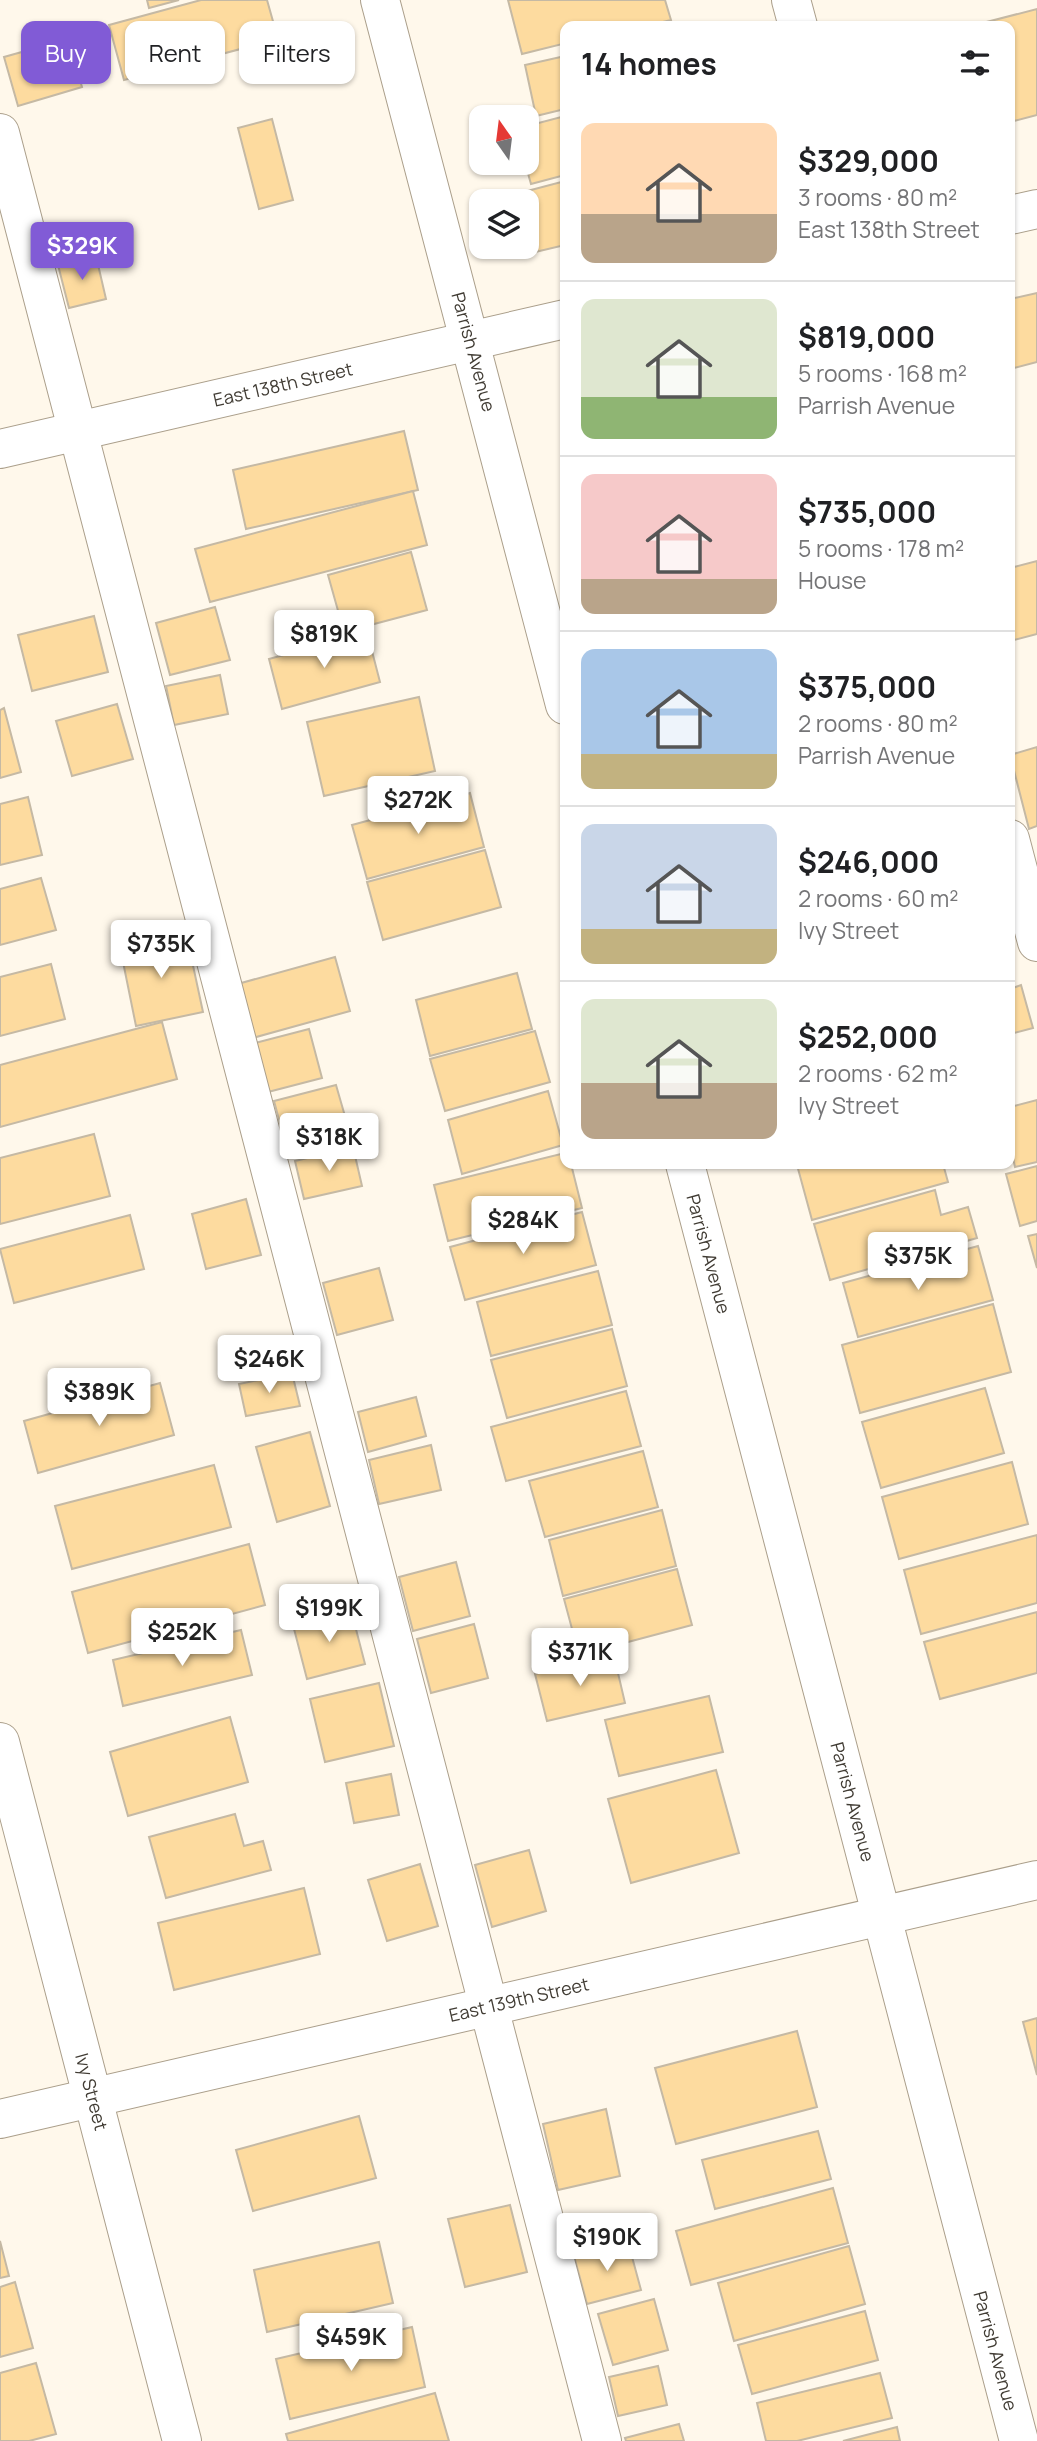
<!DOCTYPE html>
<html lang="en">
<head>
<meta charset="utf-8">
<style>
  body { margin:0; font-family:Manrope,sans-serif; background:#f6f6f6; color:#202124; height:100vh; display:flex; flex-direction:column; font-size:26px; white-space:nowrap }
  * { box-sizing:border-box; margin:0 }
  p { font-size:23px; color:#757577 }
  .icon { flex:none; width:38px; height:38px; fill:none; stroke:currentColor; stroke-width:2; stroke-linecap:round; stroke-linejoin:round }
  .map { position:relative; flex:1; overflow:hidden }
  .side { position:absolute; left:560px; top:21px; width:455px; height:1148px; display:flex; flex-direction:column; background:#fff; border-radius:14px; box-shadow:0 2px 5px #0004 }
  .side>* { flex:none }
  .top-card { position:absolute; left:21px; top:21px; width:434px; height:63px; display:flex; gap:14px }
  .needle { width:46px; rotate:346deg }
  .tools { position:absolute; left:469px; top:105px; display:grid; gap:14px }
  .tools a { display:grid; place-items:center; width:70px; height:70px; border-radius:14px; background:#fff; box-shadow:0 2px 5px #0004; font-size:35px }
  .price { position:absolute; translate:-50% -60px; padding:0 16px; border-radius:7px; background:#fff; color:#222; font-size:23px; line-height:46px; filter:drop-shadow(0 2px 4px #0008) }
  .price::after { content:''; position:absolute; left:50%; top:42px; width:21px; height:16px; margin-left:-10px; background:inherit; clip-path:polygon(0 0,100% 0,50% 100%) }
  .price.current { background:#815bd6; color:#fff }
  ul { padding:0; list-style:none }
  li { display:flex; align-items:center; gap:21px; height:175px; padding:0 21px }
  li+li { border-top:2px solid #e0e0e0 }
  li span { display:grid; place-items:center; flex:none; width:196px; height:140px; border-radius:14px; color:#555 }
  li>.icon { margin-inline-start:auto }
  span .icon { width:84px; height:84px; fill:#fffc; stroke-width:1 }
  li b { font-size:30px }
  h2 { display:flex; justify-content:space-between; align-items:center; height:84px; padding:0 21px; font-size:30px }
  .chip { padding:0 24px; border-radius:14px; background:#fff; box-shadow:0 2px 5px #0004; font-size:24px; line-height:63px }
  .chip.current { background:#815bd6; color:#fff }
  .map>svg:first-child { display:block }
</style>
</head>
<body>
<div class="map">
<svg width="1037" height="2441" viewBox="0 0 1037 2441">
  <rect width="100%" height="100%" fill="#fff8eb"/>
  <g fill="#fddb9f" stroke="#c5b9a4" stroke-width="2">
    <path d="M147 0H179L149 8Z"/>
    <path d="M201 0H267L278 39 124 80 109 25Z"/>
    <path d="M508 0H665L671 20 647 26H565V47L562 44 522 54Z"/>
    <path d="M1037 9V115L1010 122V26H971Z"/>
    <path d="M68 39 82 87 18 106 4 57Z"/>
    <path d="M565 56V109L536 116 525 65Z"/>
    <path d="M565 116V175L531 184 525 163 527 126Z"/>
    <path d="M272 119 293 200 259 209 238 128Z"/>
    <path d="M565 181V245L527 254V201H514L512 195Z"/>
    <path d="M96 256 106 299 69 308 58 265Z"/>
    <path d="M1037 293V362L1010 369V299Z"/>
    <path d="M404 431 418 490 246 529 233 470Z"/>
    <path d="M413 491 427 545 210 602 195 549Z"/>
    <path d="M411 552 427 610 344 632 328 575Z"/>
    <path d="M1037 561V634L1010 641V568Z"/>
    <path d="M215 607 230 660 170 675 156 623Z"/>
    <path d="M94 616 108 672 32 691 18 635Z"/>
    <path d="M367 632 380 682 282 709 269 659Z"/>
    <path d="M220 675 228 714 174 725 166 686Z"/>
    <path d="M419 697 435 771 324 796 307 722Z"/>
    <path d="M117 704 133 759 72 776 56 721Z"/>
    <path d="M4 708 21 772 0 778V710Z"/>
    <path d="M1037 747V826L1029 829 1010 755Z"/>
    <path d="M470 793 484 847 367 879 352 825Z"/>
    <path d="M28 797 42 855 0 865V804Z"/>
    <path d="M485 850 501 907 383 940 367 882Z"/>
    <path d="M41 878 56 930 0 945V889Z"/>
    <path d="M186 933 203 1012 136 1026 120 947Z"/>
    <path d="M335 957 350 1011 249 1039 234 985Z"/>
    <path d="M51 964 65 1019 0 1036V977Z"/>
    <path d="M517 973 532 1029 430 1056 416 1000Z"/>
    <path d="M1021 985 1033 1028 1010 1034V989Z"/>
    <path d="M162 1022 177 1079 0 1127V1065Z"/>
    <path d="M309 1029 322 1078 268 1092 255 1043Z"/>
    <path d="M535 1031 550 1082 445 1111 430 1059Z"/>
    <path d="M336 1085 351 1137 288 1153 274 1101Z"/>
    <path d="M548 1091 563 1145 462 1174 448 1120Z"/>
    <path d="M1037 1100V1162L1015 1167 1010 1144V1107Z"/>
    <path d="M94 1134 110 1196 0 1224V1158Z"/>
    <path d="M353 1147 362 1186 304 1199 295 1161Z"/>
    <path d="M565 1153V1164H571L582 1208 448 1241 434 1185Z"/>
    <path d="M943 1164 948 1182 812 1220 797 1165Z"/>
    <path d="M1037 1166V1221L1020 1226 1006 1174Z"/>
    <path d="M935 1190 941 1215 968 1207 977 1238 830 1280 814 1224Z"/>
    <path d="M246 1199 261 1255 206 1269 192 1214Z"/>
    <path d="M582 1212 596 1265 465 1300 450 1247Z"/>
    <path d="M130 1215 144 1269 14 1303 0 1249Z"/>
    <path d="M1037 1234V1268L1028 1236Z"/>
    <path d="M978 1246 993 1300 858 1337 843 1283Z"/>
    <path d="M379 1268 393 1320 337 1335 323 1283Z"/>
    <path d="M598 1271 612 1325 491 1356 477 1302Z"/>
    <path d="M993 1304 1011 1372 860 1413 842 1345Z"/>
    <path d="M612 1329 627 1386 507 1418 491 1360Z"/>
    <path d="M292 1373 300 1406 246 1416 239 1384Z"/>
    <path d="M160 1383 174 1435 38 1473 24 1421Z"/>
    <path d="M985 1388 1004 1453 881 1488 862 1422Z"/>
    <path d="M626 1391 641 1446 506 1481 491 1427Z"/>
    <path d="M416 1397 426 1436 368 1452 358 1412Z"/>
    <path d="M310 1432 330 1506 277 1522 256 1447Z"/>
    <path d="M431 1445 441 1490 379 1504 369 1460Z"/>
    <path d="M643 1451 658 1507 545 1537 529 1481Z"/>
    <path d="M1012 1462 1028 1524 899 1559 882 1497Z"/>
    <path d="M214 1465 231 1527 72 1569 55 1506Z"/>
    <path d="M662 1510 676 1566 563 1596 549 1540Z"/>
    <path d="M1037 1535V1603L921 1634 904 1570Z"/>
    <path d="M249 1544 265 1605 88 1653 72 1592Z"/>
    <path d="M456 1562 470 1616 413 1631 399 1577Z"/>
    <path d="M677 1569 692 1625 579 1655 564 1599Z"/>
    <path d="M351 1610 365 1664 307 1679 293 1625Z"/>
    <path d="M1037 1612V1673L940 1699 924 1642Z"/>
    <path d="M474 1624 488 1678 431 1693 417 1639Z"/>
    <path d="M241 1630 252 1675 123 1706 113 1660Z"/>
    <path d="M614 1656 625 1703 547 1721 535 1674Z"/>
    <path d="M379 1683 394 1746 325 1762 310 1699Z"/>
    <path d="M709 1696 723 1752 619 1776 605 1720Z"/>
    <path d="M230 1717 248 1782 128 1816 110 1752Z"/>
    <path d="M716 1770 739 1853 631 1883 608 1799Z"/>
    <path d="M391 1774 399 1815 354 1823 346 1783Z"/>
    <path d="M235 1814 244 1846 263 1841 271 1870 166 1898 149 1837Z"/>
    <path d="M529 1850 546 1911 492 1927 475 1865Z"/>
    <path d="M420 1864 438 1926 387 1941 368 1880Z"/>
    <path d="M304 1888 320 1954 174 1990 158 1923Z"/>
    <path d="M1037 2018V2075L1023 2022Z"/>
    <path d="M797 2031 817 2107 676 2144 655 2068Z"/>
    <path d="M606 2109 620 2176 558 2190 543 2124Z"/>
    <path d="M359 2116 376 2178 253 2211 236 2150Z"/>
    <path d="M818 2131 831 2179 715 2209 702 2160Z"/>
    <path d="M833 2188 848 2243 691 2285 676 2231Z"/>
    <path d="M510 2205 527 2272 465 2287 448 2219Z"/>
    <path d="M0 2241 9 2276 0 2278Z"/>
    <path d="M379 2242 393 2303 267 2332 254 2270Z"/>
    <path d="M628 2242 641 2290 587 2304 574 2256Z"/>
    <path d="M849 2246 865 2304 734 2341 718 2283Z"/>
    <path d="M15 2282 33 2348 0 2357V2287Z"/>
    <path d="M654 2299 668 2350 613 2365 598 2314Z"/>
    <path d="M865 2311 878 2360 752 2394 738 2345Z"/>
    <path d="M412 2327 425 2387 290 2419 276 2359Z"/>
    <path d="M36 2363 56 2434 29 2441H0V2373Z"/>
    <path d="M658 2366 667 2405 618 2416 609 2377Z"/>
    <path d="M880 2373 892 2418 797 2441H766L757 2403Z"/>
    <path d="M435 2393 449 2441H288L286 2434Z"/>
    <path d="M679 2424 684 2441H626L625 2438Z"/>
    <path d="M897 2427 900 2441H843Z"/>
  </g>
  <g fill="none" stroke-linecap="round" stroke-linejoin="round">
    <defs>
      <g id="minor">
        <path d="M380 0 565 705"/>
        <path d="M791 0 798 26"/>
        <path d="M0 133 602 2441"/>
        <path d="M1010 215 1037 209"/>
        <path d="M0 449 565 319"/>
        <path d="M1010 839 1037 942"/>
        <path d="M685 1164 1019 2441"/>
        <path d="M0 1742 182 2441"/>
        <path d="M0 2119 1037 1880"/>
      </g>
    </defs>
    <use href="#minor" stroke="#ab9f8b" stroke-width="40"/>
    <use href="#minor" stroke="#fff" stroke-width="38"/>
  </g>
  <g text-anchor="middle" stroke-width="6" stroke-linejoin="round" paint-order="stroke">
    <g font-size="18" fill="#413c34" stroke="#fff">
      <text transform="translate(473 352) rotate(75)" y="6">Parrish Avenue</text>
      <text transform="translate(283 385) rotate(-13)" y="6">East 138th Street</text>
      <text transform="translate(708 1254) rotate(75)" y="6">Parrish Avenue</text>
      <text transform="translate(852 1802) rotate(75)" y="6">Parrish Avenue</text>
      <text transform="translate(519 2000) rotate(-13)" y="6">East 139th Street</text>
      <text transform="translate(91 2092) rotate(75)" y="6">Ivy Street</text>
      <text transform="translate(995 2351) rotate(75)" y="6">Parrish Avenue</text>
    </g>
  </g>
</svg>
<div class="tools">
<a><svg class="needle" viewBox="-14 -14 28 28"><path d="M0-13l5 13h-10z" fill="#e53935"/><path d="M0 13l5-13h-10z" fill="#757577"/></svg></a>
<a><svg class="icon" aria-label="layers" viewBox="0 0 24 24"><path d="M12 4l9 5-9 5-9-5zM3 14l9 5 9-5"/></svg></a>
</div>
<b class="price current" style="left:82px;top:282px">$329K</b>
<b class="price" style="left:324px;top:670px">$819K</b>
<b class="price" style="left:418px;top:836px">$272K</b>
<b class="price" style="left:161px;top:980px">$735K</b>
<b class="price" style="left:329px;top:1173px">$318K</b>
<b class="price" style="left:523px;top:1256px">$284K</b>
<b class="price" style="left:918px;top:1292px">$375K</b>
<b class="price" style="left:269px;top:1395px">$246K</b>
<b class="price" style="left:99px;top:1428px">$389K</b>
<b class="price" style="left:329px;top:1644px">$199K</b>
<b class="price" style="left:182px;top:1668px">$252K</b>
<b class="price" style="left:580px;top:1688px">$371K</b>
<b class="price" style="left:607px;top:2273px">$190K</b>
<b class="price" style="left:351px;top:2373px">$459K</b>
<div class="top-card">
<a class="chip current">Buy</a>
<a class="chip">Rent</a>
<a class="chip">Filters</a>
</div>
<section class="side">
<h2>14 homes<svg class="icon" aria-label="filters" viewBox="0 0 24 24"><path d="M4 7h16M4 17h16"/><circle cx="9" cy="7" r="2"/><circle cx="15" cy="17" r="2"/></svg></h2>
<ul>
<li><span style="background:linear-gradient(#ffd9b3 65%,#b9a48a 0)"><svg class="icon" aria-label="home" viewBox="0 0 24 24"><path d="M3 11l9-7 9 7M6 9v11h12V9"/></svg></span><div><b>$329,000</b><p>3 rooms · 80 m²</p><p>East 138th Street</p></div></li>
<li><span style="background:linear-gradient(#dfe7d0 70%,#8fb573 0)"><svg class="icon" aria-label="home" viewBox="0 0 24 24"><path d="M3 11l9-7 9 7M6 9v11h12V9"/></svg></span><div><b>$819,000</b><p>5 rooms · 168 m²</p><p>Parrish Avenue</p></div></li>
<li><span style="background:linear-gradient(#f6c9c9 75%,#b9a48a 0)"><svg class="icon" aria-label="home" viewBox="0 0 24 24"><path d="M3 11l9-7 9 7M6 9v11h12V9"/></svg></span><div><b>$735,000</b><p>5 rooms · 178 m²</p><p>House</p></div></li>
<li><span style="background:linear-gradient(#a9c7e8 75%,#c2b280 0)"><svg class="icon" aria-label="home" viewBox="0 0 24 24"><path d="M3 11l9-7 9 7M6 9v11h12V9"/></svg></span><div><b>$375,000</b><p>2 rooms · 80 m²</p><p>Parrish Avenue</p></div></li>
<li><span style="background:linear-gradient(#c9d6e8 75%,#c2b280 0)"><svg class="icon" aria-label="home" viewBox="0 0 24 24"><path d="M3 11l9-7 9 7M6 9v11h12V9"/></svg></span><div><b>$246,000</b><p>2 rooms · 60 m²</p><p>Ivy Street</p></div></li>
<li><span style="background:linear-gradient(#dfe7d0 60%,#b9a48a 0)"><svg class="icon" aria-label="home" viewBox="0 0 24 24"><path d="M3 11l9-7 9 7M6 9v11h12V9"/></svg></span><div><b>$252,000</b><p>2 rooms · 62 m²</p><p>Ivy Street</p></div></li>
</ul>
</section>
</div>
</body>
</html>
